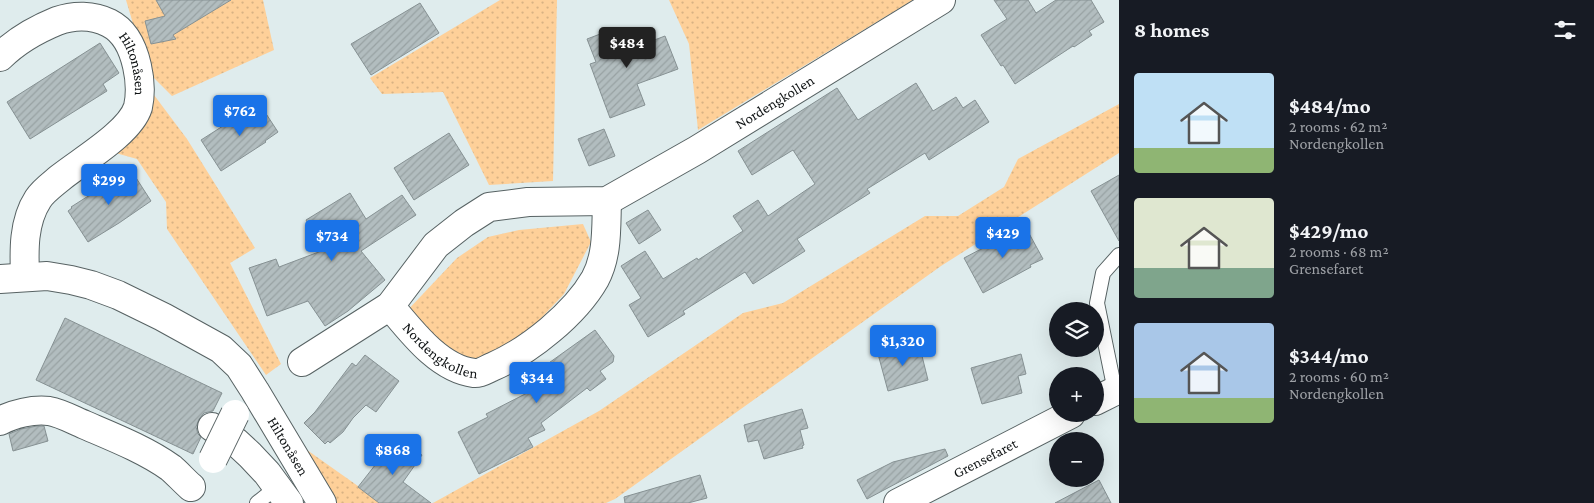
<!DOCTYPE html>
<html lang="en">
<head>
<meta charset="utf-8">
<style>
  body { margin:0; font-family:"Crimson Pro",serif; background:#242831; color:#f1f3f6; height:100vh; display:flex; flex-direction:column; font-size:19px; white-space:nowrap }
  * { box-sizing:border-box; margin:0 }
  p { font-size:16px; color:#9ea1a6 }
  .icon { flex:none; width:28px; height:28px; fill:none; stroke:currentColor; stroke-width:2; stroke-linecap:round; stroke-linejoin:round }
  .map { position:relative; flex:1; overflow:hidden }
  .panel { display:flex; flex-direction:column; background:#171b24; width:475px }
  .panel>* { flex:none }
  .controls { position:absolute; left:1049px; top:302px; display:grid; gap:10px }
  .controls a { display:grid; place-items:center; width:55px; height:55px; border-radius:50%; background:#171b24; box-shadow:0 5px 20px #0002; font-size:25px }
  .price { position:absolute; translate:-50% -42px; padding:0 11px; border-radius:5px; background:#1a73e8; color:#fff; font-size:16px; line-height:32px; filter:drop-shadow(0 1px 2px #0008) }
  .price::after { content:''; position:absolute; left:50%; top:30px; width:15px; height:11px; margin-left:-8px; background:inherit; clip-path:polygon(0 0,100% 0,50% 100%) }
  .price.current { background:#222; color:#fff }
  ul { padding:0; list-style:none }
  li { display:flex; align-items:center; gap:15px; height:125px; padding:0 15px }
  li span { display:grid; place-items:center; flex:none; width:140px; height:100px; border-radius:5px; color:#555 }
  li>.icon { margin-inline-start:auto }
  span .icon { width:60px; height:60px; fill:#fffc; stroke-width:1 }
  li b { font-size:21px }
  h2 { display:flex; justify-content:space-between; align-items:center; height:60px; padding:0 15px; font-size:21px }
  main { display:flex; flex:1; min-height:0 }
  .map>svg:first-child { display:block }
</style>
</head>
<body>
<main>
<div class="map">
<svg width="1119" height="503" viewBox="0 0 1119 503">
  <defs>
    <pattern id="grass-dots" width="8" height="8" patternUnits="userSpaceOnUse" patternTransform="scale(1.25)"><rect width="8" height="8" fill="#fed099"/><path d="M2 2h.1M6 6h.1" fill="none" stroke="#d8b283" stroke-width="1.8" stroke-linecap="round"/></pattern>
    <pattern id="building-hatch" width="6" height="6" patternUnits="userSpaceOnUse" patternTransform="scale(1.25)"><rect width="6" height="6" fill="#b2bdbf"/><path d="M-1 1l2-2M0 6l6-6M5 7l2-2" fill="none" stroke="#98a2a3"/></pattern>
  </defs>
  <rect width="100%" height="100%" fill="#dfeced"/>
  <g fill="url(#grass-dots)">
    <path d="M126 0H263L274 50 172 96 147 71Z"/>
    <path d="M500 0H557L553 181 489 185 443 92 382 94 370 78Z"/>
    <path d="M669 0H913L698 130 689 44Z"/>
    <path d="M154 95 187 139 255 248 230 263 281 364 266 375 167 229 166 202 137 159 112 152Z"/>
    <path d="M1119 104V153L941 266 615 499 606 503H433L599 411 743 313 783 303 925 216H958L1004 187 1018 159Z"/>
    <path d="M583 224 591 242 564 294 530 330 484 360 448 361 404 314 457 258 488 237 519 230Z"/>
    <path d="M307 450 382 503H336Z"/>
  </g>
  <g fill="url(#building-hatch)" stroke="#869193">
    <path d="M156 0H231L173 35 176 39 151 44 145 21 165 16Z"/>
    <path d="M994 0H1028L1036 13 1056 0H1091L1104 22 1089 31 1092 35 1074 47 1073 46 1015 84 1003 65 1001 66 981 35 1007 19Z"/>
    <path d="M420 3 439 33 371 75 351 44Z"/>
    <path d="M616 28 625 51 665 36 678 69 637 84 645 105 610 118 590 64 596 62 587 39Z"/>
    <path d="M100 43 119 73 103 84 107 91 30 139 7 102Z"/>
    <path d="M916 83 933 111 956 97 963 108 975 100 989 122 929 160 925 153 867 189 870 193 797 239 805 251 753 284 745 272 683 311 685 314 648 337 629 305 641 298 621 266 645 251 663 279 697 258 698 260 743 231 733 216 758 200 768 216 815 184 793 150 752 175 738 151 837 88 858 120Z"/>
    <path d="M259 103 278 132 265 141 266 142 221 171 201 140Z"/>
    <path d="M604 129 615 156 589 166 578 139Z"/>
    <path d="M449 133 469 165 414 200 394 168Z"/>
    <path d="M131 170 151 201 119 223 88 242 68 211 72 208 71 207 126 172 127 173Z"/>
    <path d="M1119 175V241L1091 191Z"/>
    <path d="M350 193 366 219 402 195 416 215 361 251 385 280 348 311 325 326 308 301 267 316 249 268 276 259 279 267 324 250 306 220Z"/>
    <path d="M648 210 661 230 639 244 626 223Z"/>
    <path d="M1025 226 1043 259 1030 265 1031 267 983 293 964 258Z"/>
    <path d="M65 318 222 393 213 411 204 413 199 419 196 427 198 434 201 437 193 454 36 380Z"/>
    <path d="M595 330 614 356 613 362 600 371 606 379 590 391 587 388 541 423 545 430 528 438 533 447 479 474 458 432 488 417 486 414 531 391 526 383 548 367 546 365Z"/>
    <path d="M919 344 928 380 888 391 878 354Z"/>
    <path d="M1021 354 1026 374 1018 376 1022 393 982 404 971 368Z"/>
    <path d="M365 355 399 381 376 412 366 405 353 418 343 432 330 443 328 441 325 444 304 423 315 412 352 363 356 366Z"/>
    <path d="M802 409 808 428 800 430 804 445 802 446 803 448 764 459 758 440 748 442 744 425Z"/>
    <path d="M37 426H44L48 441 13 451 9 434 21 429Z"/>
    <path d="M397 437 422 455 403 482 431 503H379L358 487Z"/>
    <path d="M945 449 948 456 867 499 857 480 893 462Z"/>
    <path d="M700 475 707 498 688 503H625L624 497Z"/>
    <path d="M1099 480 1111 503H1055Z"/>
  </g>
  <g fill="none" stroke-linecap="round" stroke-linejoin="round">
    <defs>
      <g id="lane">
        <path d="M1115 391 1097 303 1103 273 1119 255"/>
        <path d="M257 503 277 487"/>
      </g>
      <g id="street">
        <path id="s1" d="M0 57C17 40 35 30 57 21 74 15 93 15 109 23 125 31 133 48 137 66 140 79 141 93 138 107 130 133 81 161 60 178 53 184 43 191 38 199 23 222 24 251 25 277"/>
        <path id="s2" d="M0 279 47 276 71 280 91 285 118 295 163 317 221 349 239 366 255 391 322 503"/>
        <path id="s3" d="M390 306C411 331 439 369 474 373 480 374 487 369 492 367 529 351 575 314 595 279 608 255 606 227 607 201"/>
        <path id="s4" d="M302 362 390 306 436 245 464 223 489 207 528 202 607 201 697 150 941 0"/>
        <path d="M1095 401 1119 389"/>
        <path d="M0 421C13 414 33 409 49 411 61 413 73 420 85 425 113 437 146 450 171 468 178 474 184 481 191 487"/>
        <path d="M212 427 236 442 250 455 267 473 289 503"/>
        <path id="s5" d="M898 503 1071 414"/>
      </g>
    </defs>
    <use href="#lane" stroke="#576263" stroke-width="16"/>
    <use href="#street" stroke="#576263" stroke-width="30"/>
    <use href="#lane" stroke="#fff" stroke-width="14"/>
    <use href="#street" stroke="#fff" stroke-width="28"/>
    <defs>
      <path id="street-bridge" d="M213 459 235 414"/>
    </defs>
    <use href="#street-bridge" stroke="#576263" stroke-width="30" stroke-linecap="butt"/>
    <use href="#street-bridge" stroke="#fff" stroke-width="28"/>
  </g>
  <g text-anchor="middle" stroke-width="5" stroke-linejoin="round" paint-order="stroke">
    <g font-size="15" fill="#0f1314" stroke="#fff">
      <text dy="5" stroke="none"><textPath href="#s1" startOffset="171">Hiltonåsen</textPath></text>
      <text dy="5" stroke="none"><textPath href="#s4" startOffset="559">Nordengkollen</textPath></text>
      <text dy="5" stroke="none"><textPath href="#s3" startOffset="69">Nordengkollen</textPath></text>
      <text dy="5" stroke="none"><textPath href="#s2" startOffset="356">Hiltonåsen</textPath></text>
      <text dy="5" stroke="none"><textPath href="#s5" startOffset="98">Grensefaret</textPath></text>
    </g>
  </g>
</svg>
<div class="controls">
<a><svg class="icon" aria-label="layers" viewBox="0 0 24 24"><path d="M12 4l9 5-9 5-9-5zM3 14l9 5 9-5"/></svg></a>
<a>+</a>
<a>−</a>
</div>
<b class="price current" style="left:627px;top:69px">$484</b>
<b class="price" style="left:240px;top:137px">$762</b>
<b class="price" style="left:109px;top:206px">$299</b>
<b class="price" style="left:1003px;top:259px">$429</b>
<b class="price" style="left:332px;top:262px">$734</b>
<b class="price" style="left:903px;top:367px">$1,320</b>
<b class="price" style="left:537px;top:404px">$344</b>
<b class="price" style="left:393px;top:476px">$868</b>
</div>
<section class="panel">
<h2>8 homes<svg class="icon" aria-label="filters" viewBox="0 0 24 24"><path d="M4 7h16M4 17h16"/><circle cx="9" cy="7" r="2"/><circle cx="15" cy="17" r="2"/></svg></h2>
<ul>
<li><span style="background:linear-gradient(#bfe0f5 75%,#8fb573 0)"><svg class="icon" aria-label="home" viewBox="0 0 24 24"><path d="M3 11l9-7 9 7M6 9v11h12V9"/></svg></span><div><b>$484/mo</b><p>2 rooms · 62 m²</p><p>Nordengkollen</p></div></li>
<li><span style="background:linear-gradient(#dfe7d0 70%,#7fa58c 0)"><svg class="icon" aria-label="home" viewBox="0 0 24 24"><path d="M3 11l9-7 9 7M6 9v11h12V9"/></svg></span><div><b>$429/mo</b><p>2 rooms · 68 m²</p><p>Grensefaret</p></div></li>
<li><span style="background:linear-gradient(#a9c7e8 75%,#8fb573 0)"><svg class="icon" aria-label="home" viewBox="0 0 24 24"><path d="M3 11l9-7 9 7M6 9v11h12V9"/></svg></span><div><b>$344/mo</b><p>2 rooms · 60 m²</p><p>Nordengkollen</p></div></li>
</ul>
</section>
</main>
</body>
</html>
